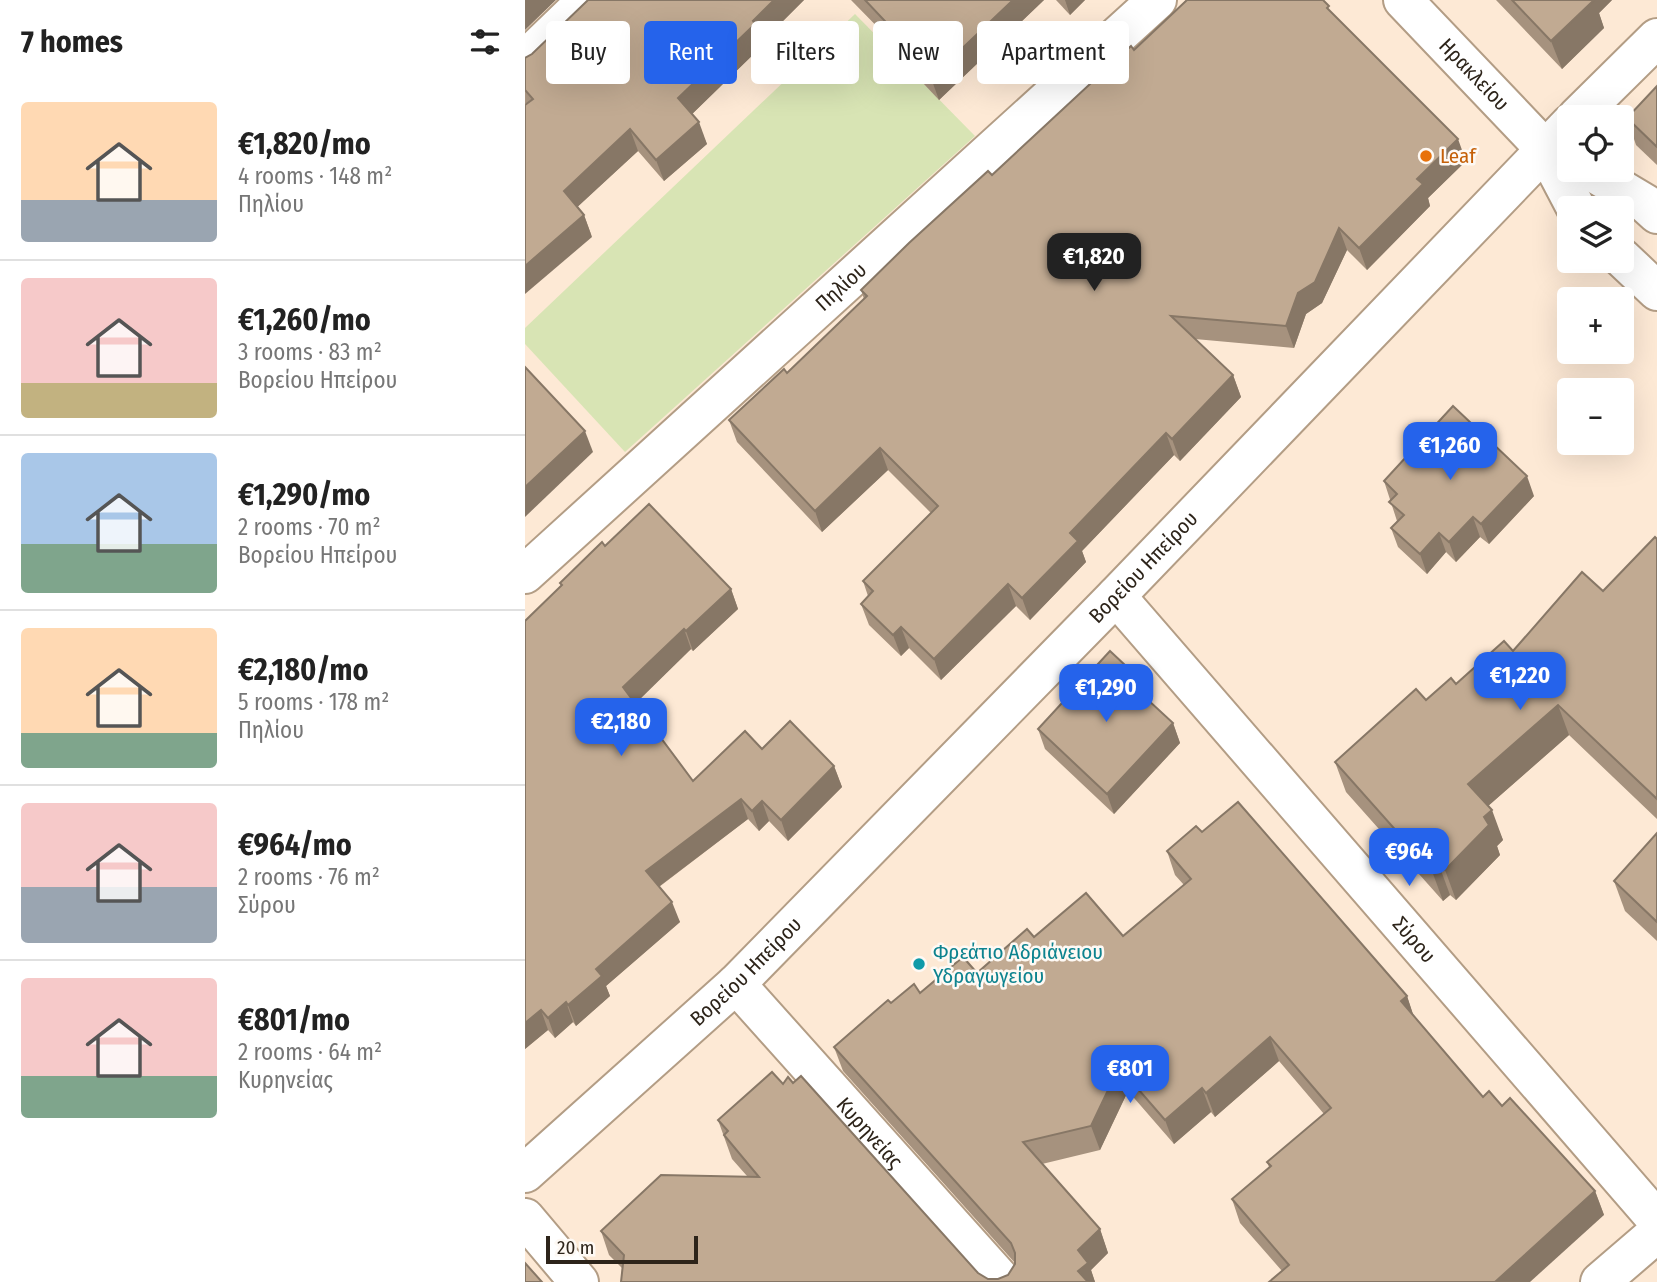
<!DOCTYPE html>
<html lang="en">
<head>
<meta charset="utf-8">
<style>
  body { margin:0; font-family:"Fira Sans Condensed",sans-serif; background:#f2f2f2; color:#222; height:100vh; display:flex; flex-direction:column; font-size:26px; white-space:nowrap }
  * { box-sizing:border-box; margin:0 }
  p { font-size:23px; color:#767676 }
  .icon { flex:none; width:38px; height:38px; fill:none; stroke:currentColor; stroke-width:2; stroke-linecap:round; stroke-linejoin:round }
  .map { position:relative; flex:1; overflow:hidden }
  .drawer { display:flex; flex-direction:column; background:#fff; width:525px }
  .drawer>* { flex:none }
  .hud { position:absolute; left:21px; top:21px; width:665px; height:63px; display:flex; gap:14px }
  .tools { position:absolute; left:1032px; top:105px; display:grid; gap:14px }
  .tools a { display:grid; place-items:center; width:77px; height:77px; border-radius:7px; background:#fff; box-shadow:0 7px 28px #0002; font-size:35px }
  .scale { position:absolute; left:21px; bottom:18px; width:152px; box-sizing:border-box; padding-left:7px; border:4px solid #2d241a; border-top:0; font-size:19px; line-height:24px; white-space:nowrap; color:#2d241a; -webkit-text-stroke:5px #fef9f4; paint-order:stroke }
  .price { position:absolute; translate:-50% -60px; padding:0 16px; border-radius:14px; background:#2563eb; color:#fff; font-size:23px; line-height:46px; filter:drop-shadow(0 2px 4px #0008) }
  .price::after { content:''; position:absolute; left:50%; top:42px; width:21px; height:16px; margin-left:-10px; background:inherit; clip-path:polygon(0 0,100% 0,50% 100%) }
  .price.on { background:#222; color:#fff }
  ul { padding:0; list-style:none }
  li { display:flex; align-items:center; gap:21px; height:175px; padding:0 21px }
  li+li { border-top:2px solid #e0e0e0 }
  li span { display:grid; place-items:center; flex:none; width:196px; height:140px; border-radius:7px; color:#555 }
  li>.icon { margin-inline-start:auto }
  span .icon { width:84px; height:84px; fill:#fffc; stroke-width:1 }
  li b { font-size:30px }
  h2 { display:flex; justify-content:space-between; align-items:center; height:84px; padding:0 21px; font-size:30px }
  .chip { padding:0 24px; border-radius:7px; background:#fff; box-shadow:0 7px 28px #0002; font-size:24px; line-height:63px }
  .chip.on { background:#2563eb; color:#fff }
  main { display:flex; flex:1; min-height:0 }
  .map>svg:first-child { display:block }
</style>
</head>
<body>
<main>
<section class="drawer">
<h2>7 homes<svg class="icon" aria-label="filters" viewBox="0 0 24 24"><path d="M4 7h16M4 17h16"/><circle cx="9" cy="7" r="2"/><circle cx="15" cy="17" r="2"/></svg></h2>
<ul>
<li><span style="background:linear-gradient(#ffd9b3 70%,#9aa5b1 0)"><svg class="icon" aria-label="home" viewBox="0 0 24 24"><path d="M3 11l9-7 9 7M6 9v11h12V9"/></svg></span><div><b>€1,820/mo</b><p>4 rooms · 148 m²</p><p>Πηλίου</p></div></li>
<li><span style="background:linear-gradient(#f6c9c9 75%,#c2b280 0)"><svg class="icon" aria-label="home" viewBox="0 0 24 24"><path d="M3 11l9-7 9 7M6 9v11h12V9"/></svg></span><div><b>€1,260/mo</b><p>3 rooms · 83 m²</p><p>Βορείου Ηπείρου</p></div></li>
<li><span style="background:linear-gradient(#a9c7e8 65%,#7fa58c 0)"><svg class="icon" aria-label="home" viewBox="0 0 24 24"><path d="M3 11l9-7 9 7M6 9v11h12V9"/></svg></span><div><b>€1,290/mo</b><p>2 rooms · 70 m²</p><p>Βορείου Ηπείρου</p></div></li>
<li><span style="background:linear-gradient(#ffd9b3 75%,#7fa58c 0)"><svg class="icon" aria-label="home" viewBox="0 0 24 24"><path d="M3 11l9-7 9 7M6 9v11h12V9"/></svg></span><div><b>€2,180/mo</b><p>5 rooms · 178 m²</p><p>Πηλίου</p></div></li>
<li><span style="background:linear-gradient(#f6c9c9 60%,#9aa5b1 0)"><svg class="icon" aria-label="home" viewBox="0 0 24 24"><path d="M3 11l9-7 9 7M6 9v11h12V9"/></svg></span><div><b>€964/mo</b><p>2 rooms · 76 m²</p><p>Σύρου</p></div></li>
<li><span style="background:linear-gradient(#f6c9c9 70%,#7fa58c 0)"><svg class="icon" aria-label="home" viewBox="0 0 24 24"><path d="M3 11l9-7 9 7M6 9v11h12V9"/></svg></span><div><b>€801/mo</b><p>2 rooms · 64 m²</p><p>Κυρηνείας</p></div></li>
</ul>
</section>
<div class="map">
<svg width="1132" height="1282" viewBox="0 0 1132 1282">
  <rect width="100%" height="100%" fill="#fde9d5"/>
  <path fill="#d8e4b4" d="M330 14 450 136 100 452 0 344V328Z"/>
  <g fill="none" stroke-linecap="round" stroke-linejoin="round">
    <defs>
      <g id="street">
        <path d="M0 60 62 0"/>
        <path d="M1052 117 1132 38"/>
        <path id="s1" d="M0 574 632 0"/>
        <path id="s2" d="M591 596 1132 1220"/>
        <path id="s3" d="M211 984 478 1282"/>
        <path id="s4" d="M0 1173 211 984 591 596 1045 124"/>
        <path d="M0 1218 54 1282"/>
        <path d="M1075 1282 1132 1233"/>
      </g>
      <g id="secondary">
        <path id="s5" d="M878 0 1020 149 1051 208"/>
        <path d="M1064 170 1121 204 1132 214"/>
        <path d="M1097 258 1132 291"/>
      </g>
    </defs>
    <use href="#street" stroke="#b39d85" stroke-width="42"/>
    <use href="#secondary" stroke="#b39d85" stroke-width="42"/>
    <use href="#street" stroke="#fff" stroke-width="38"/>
    <use href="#secondary" stroke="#fff" stroke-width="38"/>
  </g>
  <g fill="#a6927e">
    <path d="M63 0H279L237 42 238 45 167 114 182 144 139 181 113 151 52 207 59 215 67 237 0 103V58L7 54Z"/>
    <path d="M326 0H519L414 100 379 63 373 48Z"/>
    <path d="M531 0H560L545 15Z"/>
    <path d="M661 0H798L806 13 941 161 903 198 905 206 842 270 822 250 797 303 781 314 769 348 670 339 708 375 716 397 655 461 649 455 557 551 561 562 505 620 491 606 416 680 384 648 376 656 344 625 336 604 343 596 338 581 406 513 363 470 297 532 212 442 204 420 262 373 339 299 336 290 609 50Z"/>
    <path d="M971 0H1087L1074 13 1079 28 1037 69Z"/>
    <path d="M1132 86V165L1111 145 1102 118Z"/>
    <path d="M859 481 1009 496 964 544 955 537 931 562 921 552 902 574 873 547 866 528 872 521Z"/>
    <path d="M1132 539V819L1044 735 963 806 978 840 972 846 975 855 931 900 925 895 918 901 821 792 810 762 901 700 988 651 1078 591Z"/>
    <path d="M80 546 206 589 213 609 168 651 166 649 110 703 168 781 237 749 309 766 317 787 263 841 244 821 234 831 223 819 134 887 155 922 81 986 85 996 51 1026 48 1022 30 1038 23 1030 0 1049 36 586 35 583Z"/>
    <path d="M623 700 648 723 655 743 589 814 520 749 513 729Z"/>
    <path d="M677 832 882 996 888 1015 958 1097 977 1106 1070 1191 1079 1215 757 1271 715 1223 707 1199 744 1167 742 1162 799 1114 754 1061 690 1117 686 1112 649 1144 603 1091 575 1150 517 1164 575 1229 583 1253 566 1270 570 1282H96L97 1268 84 1255 76 1231 222 1176 207 1159 193 1120 258 1084 268 1083 453 1273 463 1279H473L483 1275 490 1263 318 1071 309 1047 366 1003 452 973 509 937 598 936 659 885 650 875 642 851Z"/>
    <path d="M1132 833V941L1100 911 1089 881Z"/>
  </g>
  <g fill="#877766">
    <path d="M0 0H31L0 30Z"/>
    <path d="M249 0H279L237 42 238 45 161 120 153 98Z"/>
    <path d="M488 0H519L414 100 406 78Z"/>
    <path d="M540 0H560L545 15Z"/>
    <path d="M1064 0H1087L1074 13 1079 28 1037 69 1026 41Z"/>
    <path d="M174 122 182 144 139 181 131 160Z"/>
    <path d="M105 129 113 151 47 212 39 191Z"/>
    <path d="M933 139 941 161 903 198 905 206 842 270 834 248 892 179Z"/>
    <path d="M59 215 67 237 0 294V266Z"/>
    <path d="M814 228 822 250 797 303 781 314 769 348 761 326 773 293Z"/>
    <path d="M708 375 716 397 655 461 647 439Z"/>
    <path d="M60 431 68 452 0 517V487Z"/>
    <path d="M641 433 649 455 557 551 561 562 505 620 497 598 545 533Z"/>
    <path d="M355 448 363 470 297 532 290 511Z"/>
    <path d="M1002 476 1009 496 964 544 956 524Z"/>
    <path d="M948 517 955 537 931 562 924 542Z"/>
    <path d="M914 533 921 552 902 574 895 554Z"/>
    <path d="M483 584 491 606 416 680 409 659Z"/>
    <path d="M206 589 213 609 168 651 161 631Z"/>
    <path d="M376 627 384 648 376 656 368 635Z"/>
    <path d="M159 629 166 649 106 708 98 687Z"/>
    <path d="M617 681 624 700 610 688Z"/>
    <path d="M1033 705 1044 735 954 814 943 784Z"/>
    <path d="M648 723 655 743 589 814 582 794Z"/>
    <path d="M309 766 317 787 263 841 256 820Z"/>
    <path d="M216 799 223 819 128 891 121 871Z"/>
    <path d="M237 801 244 821 234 831 227 811Z"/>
    <path d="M967 810 978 840 972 846 975 855 931 900 920 870 959 817Z"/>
    <path d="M914 865 925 895 918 901 907 871Z"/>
    <path d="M147 902 155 922 81 986 85 996 51 1026 43 1005 71 969Z"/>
    <path d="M882 996 890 1020 876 1001Z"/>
    <path d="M41 1002 48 1022 30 1038 23 1018Z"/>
    <path d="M16 1010 23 1030 0 1049V1023Z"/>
    <path d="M745 1037 754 1061 690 1117 681 1093Z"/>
    <path d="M594 1067 603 1091 575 1150 566 1126Z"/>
    <path d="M677 1088 686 1112 649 1144 640 1120Z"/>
    <path d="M1070 1191 1079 1215 1005 1282H970Z"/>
    <path d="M575 1229 583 1253 566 1270 570 1282H557L553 1271V1250Z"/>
  </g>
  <g fill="#c1aa92" stroke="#877766" stroke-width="2">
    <path d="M63 0H249L228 21 230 24 153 98 174 122 131 160 105 129 39 191 59 215 0 266V105L8 99 0 90V58L7 54Z"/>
    <path d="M340 0H488L406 78 371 41 375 37Z"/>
    <path d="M662 0H798L804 6 802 8 933 139 892 179 898 184 834 248 814 228 790 282 773 293 761 326 646 316 708 375 647 439 641 433 545 533 553 541 497 598 483 584 409 659 376 627 368 635 336 604 348 591 338 581 413 506 355 448 290 511 204 420 259 369 262 373 342 296 336 290 384 243 463 171 467 175 606 46 609 50Z"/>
    <path d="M987 0H1069L1026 41Z"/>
    <path d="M1132 86V147L1102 118Z"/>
    <path d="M0 367 60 431 0 487Z"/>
    <path d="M928 406 1002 476 956 524 948 517 924 542 914 533 895 554 866 528 879 515 864 502 872 494 859 481Z"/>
    <path d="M124 504 206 589 161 631 159 629 98 687 168 781 220 731 237 749 265 721 309 766 256 820 237 801 227 811 216 799 121 871 147 902 71 969 77 976 43 1005 41 1002 23 1018 16 1010 0 1023V621L37 585 35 583 77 542 80 546Z"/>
    <path d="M1130 537 1132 539V799L1033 705 943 784 967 810 959 817 964 825 920 870 914 865 907 871 810 762 891 689 901 700 926 678 931 684 979 641 988 651 1057 572 1078 591Z"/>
    <path d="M585 651 617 681 610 688 648 723 582 794 513 729Z"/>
    <path d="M713 802 882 996 876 1001 958 1097 964 1091 977 1106 985 1098 1070 1191 970 1282H744L764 1265 707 1199 746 1166 742 1162 806 1108 745 1037 681 1093 677 1088 640 1120 594 1067 566 1126 498 1142 575 1229 553 1250 563 1263 553 1271 563 1282H96L99 1255 76 1231 136 1175 234 1177 199 1135 203 1131 193 1120 247 1072 258 1084 263 1077 268 1083 276 1076 453 1273 463 1279H473L483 1275 490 1264V1253L486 1243 309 1047 363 1000 366 1003 389 984 395 993 438 957 452 973 502 929 509 937 561 893 598 936 666 879 642 851 671 826 677 832Z"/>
    <path d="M1132 833V922L1089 881Z"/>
    <path d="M0 1263 17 1282H0Z"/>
  </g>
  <circle fill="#e8710a" stroke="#fef9f4" stroke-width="2.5" cx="901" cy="156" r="7"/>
  <circle fill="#0f9aa8" stroke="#fef9f4" stroke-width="2.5" cx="394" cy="964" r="7"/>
  <g text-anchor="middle" stroke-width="5" stroke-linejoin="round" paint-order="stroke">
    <g font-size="21" fill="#2d241a" stroke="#fef9f4">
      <text dy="7" stroke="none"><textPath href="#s5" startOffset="103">Ηρακλείου</textPath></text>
      <text dy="7" stroke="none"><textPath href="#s1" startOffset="427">Πηλίου</textPath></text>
      <text dy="7" stroke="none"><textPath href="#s4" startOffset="866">Βορείου Ηπείρου</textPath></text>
      <text dy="7" stroke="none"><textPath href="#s2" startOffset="455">Σύρου</textPath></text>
      <text dy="7" stroke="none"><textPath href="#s4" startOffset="299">Βορείου Ηπείρου</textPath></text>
      <text dy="7" stroke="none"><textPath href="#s3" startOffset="200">Κυρηνείας</textPath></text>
    </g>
    <g font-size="21" fill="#c56008" stroke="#fef9f4" text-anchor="start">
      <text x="915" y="163">Leaf</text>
    </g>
    <g font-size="21" fill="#0d838f" stroke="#fef9f4" text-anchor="start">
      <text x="408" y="959">Φρεάτιο Αδριάνειου<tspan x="408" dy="24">Υδραγωγείου</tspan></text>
    </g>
  </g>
</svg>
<div class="tools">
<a><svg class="icon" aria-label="locate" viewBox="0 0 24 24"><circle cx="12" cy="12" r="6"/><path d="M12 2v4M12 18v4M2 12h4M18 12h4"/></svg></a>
<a><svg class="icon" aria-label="layers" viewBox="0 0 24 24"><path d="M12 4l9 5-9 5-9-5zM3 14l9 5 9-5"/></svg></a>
<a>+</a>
<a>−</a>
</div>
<div class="scale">20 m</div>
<b class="price on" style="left:569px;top:293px">€1,820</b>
<b class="price" style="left:925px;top:482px">€1,260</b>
<b class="price" style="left:995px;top:712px">€1,220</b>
<b class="price" style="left:581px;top:724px">€1,290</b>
<b class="price" style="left:96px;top:758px">€2,180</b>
<b class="price" style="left:884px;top:888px">€964</b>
<b class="price" style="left:605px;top:1105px">€801</b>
<div class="hud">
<a class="chip">Buy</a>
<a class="chip on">Rent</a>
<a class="chip">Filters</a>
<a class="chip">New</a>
<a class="chip">Apartment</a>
</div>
</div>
</main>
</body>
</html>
